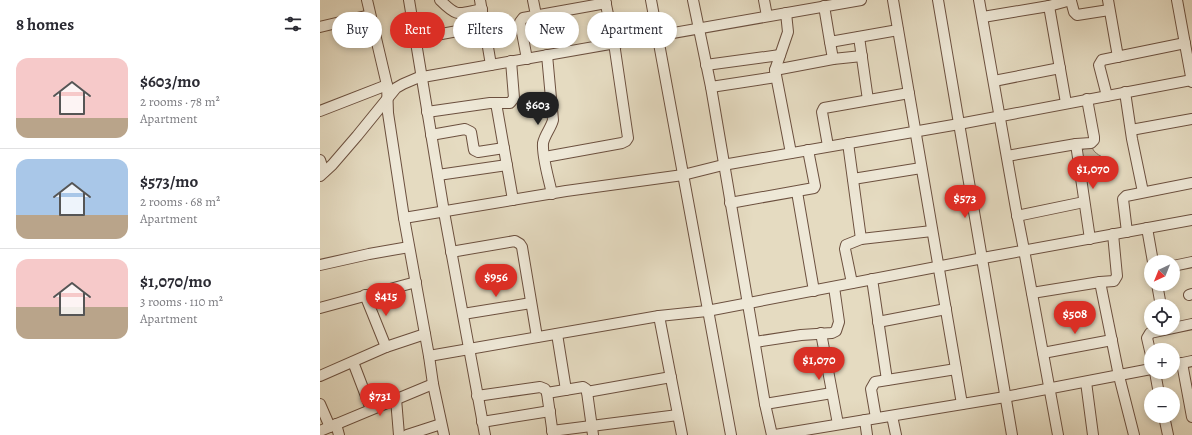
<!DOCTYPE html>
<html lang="en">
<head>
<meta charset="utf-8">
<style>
  body { margin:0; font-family:Alegreya,serif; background:#f7f7f7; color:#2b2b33; height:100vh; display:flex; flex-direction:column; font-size:15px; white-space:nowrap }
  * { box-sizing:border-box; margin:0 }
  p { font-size:13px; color:#7c7c81 }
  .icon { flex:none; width:22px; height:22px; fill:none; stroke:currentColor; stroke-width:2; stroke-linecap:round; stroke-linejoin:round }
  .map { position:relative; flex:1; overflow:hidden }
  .sheet { display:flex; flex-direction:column; background:#fff; width:320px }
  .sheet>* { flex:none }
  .top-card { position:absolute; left:12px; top:12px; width:380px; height:36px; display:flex; gap:8px }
  .needle { width:26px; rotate:223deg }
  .fabs { position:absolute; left:824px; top:255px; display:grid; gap:8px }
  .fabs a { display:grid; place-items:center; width:36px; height:36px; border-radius:50%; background:#fff; box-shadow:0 2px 6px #0003; font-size:20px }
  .price { position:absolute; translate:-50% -34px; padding:0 9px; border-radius:14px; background:#d93025; color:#fff; font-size:13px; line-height:26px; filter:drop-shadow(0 1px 2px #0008) }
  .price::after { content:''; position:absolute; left:50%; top:24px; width:12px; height:9px; margin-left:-6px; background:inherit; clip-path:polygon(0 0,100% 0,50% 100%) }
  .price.active { background:#222; color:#fff }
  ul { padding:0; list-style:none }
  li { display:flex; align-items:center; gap:12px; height:100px; padding:0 16px }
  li+li { border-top:1px solid #e1e1e2 }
  li span { display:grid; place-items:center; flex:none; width:112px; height:80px; border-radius:12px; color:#555 }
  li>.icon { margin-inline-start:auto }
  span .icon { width:48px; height:48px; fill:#fffc; stroke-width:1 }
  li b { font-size:17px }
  h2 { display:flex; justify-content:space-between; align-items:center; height:48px; padding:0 16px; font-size:17px }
  .chip { padding:0 14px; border-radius:18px; background:#fff; box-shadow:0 2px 6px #0003; font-size:14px; line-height:36px }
  .chip.active { background:#d93025; color:#fff }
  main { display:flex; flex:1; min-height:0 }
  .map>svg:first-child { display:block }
</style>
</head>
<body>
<main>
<section class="sheet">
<h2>8 homes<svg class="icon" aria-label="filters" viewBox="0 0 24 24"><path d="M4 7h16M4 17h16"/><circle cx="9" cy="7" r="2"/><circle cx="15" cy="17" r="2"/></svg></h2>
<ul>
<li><span style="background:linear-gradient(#f6c9c9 75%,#b9a48a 0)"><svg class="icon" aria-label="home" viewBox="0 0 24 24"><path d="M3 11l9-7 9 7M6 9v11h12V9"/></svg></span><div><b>$603/mo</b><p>2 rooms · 78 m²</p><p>Apartment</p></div></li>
<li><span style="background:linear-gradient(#a9c7e8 70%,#b9a48a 0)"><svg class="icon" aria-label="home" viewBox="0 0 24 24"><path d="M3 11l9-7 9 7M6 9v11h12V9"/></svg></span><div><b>$573/mo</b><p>2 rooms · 68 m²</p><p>Apartment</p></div></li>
<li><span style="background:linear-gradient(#f6c9c9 60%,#b9a48a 0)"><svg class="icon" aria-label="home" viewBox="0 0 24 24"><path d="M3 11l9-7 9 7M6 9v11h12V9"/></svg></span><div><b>$1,070/mo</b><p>3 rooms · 110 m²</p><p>Apartment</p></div></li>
</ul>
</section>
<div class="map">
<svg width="872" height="435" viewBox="0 0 872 435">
  <rect width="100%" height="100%" fill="#e5dbc1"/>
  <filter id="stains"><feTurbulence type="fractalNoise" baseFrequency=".005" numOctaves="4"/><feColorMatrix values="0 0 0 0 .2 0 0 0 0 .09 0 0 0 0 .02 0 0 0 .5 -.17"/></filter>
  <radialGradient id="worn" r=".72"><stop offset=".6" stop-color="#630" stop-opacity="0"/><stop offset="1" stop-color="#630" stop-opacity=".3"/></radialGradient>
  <path fill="#c9bca4" stroke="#866f5c" d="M771 145C774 155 782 156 790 161L789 166 780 174 769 172 762 167V151L766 146Z"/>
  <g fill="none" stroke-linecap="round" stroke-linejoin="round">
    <defs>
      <g id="minor">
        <path d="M47 0 67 85 68 113 84 218 109 356 113 384 124 435"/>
        <path d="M89 0 124 212 165 435"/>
        <path d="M120 0C138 18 138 14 162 9"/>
        <path d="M160 0 171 65"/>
        <path d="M213 0 216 15"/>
        <path d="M331 0 411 435"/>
        <path d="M373 0 391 87 445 404 452 435"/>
        <path d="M444 0 447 16"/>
        <path d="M573 0 642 404"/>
        <path d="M618 0 692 435"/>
        <path d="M659 0 696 209 704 250 738 435"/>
        <path d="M788 0 798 57"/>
        <path d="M857 0 872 82"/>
        <path d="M751 1 754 12 757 15 789 10"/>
        <path d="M504 6 510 42 578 30"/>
        <path d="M729 6 746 103"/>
        <path d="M466 13 468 32 455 70 471 153"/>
        <path d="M663 17 729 6 751 0"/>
        <path d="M0 27 50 15"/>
        <path d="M539 37 548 100"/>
        <path d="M95 39 164 26"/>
        <path d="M227 55 233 120C231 128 225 134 223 143 222 158 229 179 232 194"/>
        <path d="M207 59 200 22 203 18 286 3"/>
        <path d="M513 59 542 56"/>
        <path d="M386 65 460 55"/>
        <path d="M455 70 513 59 510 42"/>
        <path d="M674 81 740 68"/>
        <path d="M391 87 456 77"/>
        <path d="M805 92 812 139 823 192"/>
        <path d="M787 96 779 65 782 60 865 43"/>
        <path d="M176 103 193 200"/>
        <path d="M0 111 67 85"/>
        <path d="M107 112 170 103H190L194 98 191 61"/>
        <path d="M811 130 872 119"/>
        <path d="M111 135 145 129 151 132 154 150 158 152 184 148"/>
        <path d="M528 143 541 239"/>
        <path d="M756 144 770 239"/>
        <path d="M508 146 502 112 504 108 589 93"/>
        <path d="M687 156 756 144 771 143 774 140V137L767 99"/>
        <path d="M225 157 302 143 306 141 308 138 294 43 285 0"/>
        <path d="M0 160 4 172"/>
        <path d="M118 175 187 165"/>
        <path d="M0 176 12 165 37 136 76 88 83 84 97 78 541 0"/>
        <path d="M533 179 601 168"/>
        <path d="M477 192 494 291"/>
        <path d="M410 203 494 188 495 186 488 150"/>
        <path d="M697 216 764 202"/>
        <path d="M84 218 246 191 363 175 403 165 639 124 872 80"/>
        <path d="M827 228 833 262"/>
        <path d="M807 232 803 199 806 196 872 183"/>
        <path d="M131 252 195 241 200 244 202 247 217 337"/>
        <path d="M0 265 49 254 89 247"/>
        <path d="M853 266 872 262"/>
        <path d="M552 279 567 380"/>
        <path d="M780 282 799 376 814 435"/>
        <path d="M532 283 525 249 526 245 541 239 612 231"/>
        <path d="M837 284 841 306"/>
        <path d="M712 293 780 282 794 281 797 276 793 234"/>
        <path d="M45 295 66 347"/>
        <path d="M869 295 872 294"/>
        <path d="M0 308 96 282"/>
        <path d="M143 314 211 303"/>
        <path d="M339 316 362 435"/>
        <path d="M558 322 626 309"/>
        <path d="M501 333 518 424"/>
        <path d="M237 334 246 390"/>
        <path d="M435 342 481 335 512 333 516 331 519 322 514 287"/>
        <path d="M723 353 792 340"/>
        <path d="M831 355 827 338 830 333 872 324"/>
        <path d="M109 356 339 316 387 311 663 258 872 220"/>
        <path d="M33 362 51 409"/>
        <path d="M862 363 872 417"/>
        <path d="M853 365 872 361"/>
        <path d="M835 372 839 394"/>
        <path d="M0 376 66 347 105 334"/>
        <path d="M766 382 773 435"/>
        <path d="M267 392 351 377"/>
        <path d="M227 393 263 387 266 389 267 392 273 435"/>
        <path d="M157 396 220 387 225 389 227 393 233 435"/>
        <path d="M76 399 79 435"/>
        <path d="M0 404 10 427"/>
        <path d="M445 404 512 393"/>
        <path d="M572 416 576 435"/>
        <path d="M844 416 848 435"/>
        <path d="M556 418 551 389 555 382 636 369"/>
        <path d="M545 420 547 435"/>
        <path d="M162 422 230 411"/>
        <path d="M16 424 19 435"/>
        <path d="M0 431 113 384"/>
        <path d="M232 431 358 415"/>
        <path d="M87 435 121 424"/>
        <path d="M455 435 685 397 831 369"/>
      </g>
    </defs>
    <use href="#minor" stroke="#6c503f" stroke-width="12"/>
    <use href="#minor" stroke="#eee8d7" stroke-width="10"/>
  </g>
  <rect width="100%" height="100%" filter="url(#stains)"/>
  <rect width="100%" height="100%" fill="url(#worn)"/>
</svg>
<div class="fabs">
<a><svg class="needle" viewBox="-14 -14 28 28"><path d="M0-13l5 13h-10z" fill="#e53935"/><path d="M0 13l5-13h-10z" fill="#7c7c81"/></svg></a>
<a><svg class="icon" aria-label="locate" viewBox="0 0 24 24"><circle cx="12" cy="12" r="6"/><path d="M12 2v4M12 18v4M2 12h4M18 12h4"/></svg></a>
<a>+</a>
<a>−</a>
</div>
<b class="price active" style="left:218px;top:126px">$603</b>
<b class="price" style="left:773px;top:190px">$1,070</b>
<b class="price" style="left:645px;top:219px">$573</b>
<b class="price" style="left:176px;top:298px">$956</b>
<b class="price" style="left:66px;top:317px">$415</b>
<b class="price" style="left:755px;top:335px">$508</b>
<b class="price" style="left:499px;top:381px">$1,070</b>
<b class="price" style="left:60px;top:417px">$731</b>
<div class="top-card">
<a class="chip">Buy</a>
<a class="chip active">Rent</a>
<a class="chip">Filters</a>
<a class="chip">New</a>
<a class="chip">Apartment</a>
</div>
</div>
</main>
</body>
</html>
